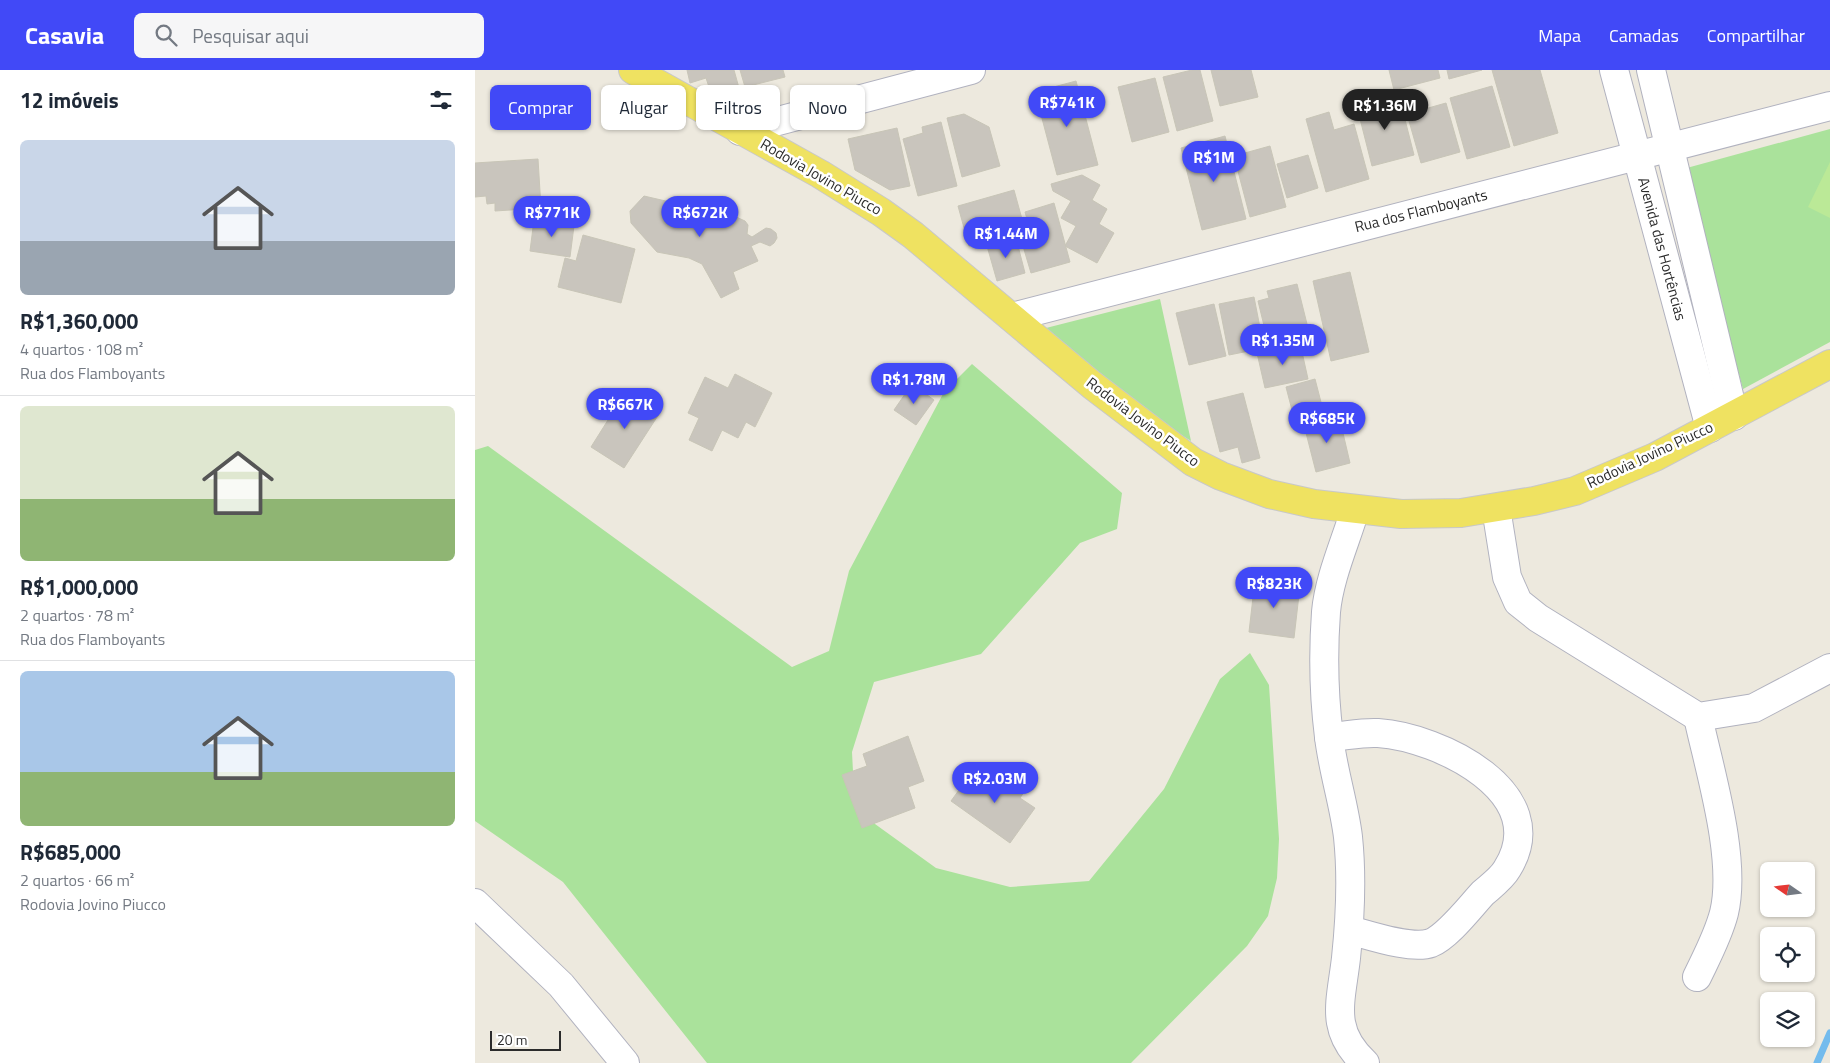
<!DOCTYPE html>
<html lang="pt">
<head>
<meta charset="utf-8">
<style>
  body { margin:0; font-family:"Titillium Web",sans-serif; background:#f6f6f7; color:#1f2937; height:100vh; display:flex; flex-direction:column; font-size:19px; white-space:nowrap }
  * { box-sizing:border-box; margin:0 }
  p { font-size:16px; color:#747a83 }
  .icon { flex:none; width:28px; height:28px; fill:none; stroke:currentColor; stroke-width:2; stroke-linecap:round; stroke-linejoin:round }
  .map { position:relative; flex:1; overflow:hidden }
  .panel { display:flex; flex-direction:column; background:#fff; width:475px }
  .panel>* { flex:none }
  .top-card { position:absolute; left:15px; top:15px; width:475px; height:45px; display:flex; gap:10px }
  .needle { width:32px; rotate:284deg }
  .buttons { position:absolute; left:1285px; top:792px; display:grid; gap:10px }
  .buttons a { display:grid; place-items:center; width:55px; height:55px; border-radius:8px; background:#fff; box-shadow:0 1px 4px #0004; font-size:25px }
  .scale { position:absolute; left:15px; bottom:12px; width:71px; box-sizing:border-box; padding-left:5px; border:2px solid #2b2b2b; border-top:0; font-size:14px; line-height:18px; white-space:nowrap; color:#2b2b2b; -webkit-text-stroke:4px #fff; paint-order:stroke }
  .price { position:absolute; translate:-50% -42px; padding:0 11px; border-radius:18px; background:#4149f7; color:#fff; font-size:16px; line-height:32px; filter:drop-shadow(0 1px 2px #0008) }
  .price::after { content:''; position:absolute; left:50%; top:30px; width:15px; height:11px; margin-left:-8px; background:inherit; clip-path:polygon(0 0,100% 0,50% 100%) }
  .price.selected { background:#222; color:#fff }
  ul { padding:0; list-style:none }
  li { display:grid; align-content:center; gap:10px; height:265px; padding:0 20px }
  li+li { border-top:1px solid #e0e1e3 }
  li span { display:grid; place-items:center; height:155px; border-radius:8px; color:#555 }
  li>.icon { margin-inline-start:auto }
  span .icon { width:90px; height:90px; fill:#fffc; stroke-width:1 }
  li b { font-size:21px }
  h2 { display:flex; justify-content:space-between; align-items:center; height:60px; padding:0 20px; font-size:21px }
  .tag { padding:0 18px; border-radius:8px; background:#fff; box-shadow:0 1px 4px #0004; font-size:18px; line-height:45px }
  .tag.selected { background:#4149f7; color:#fff }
  header { display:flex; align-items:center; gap:30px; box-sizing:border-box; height:70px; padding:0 25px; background:#4149f7; color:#fff }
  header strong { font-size:24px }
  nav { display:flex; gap:28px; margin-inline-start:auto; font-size:18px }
  .search { width:350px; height:45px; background:#f6f6f7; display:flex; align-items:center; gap:12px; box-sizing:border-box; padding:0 18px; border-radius:8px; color:#747a83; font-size:19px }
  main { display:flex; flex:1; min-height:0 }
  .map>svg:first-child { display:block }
</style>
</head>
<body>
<header>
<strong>Casavia</strong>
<div class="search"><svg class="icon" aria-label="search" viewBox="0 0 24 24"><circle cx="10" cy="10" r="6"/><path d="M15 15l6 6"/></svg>Pesquisar aqui</div>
<nav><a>Mapa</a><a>Camadas</a><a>Compartilhar</a></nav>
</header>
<main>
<section class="panel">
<h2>12 imóveis<svg class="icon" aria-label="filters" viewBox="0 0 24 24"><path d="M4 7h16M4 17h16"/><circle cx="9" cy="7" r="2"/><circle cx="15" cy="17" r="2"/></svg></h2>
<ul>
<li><span style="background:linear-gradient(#c9d6e8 65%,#9aa5b1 0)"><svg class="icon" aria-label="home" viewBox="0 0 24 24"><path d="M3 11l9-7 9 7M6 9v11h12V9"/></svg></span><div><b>R$1,360,000</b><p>4 quartos · 108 m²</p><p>Rua dos Flamboyants</p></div></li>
<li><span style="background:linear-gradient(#dfe7d0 60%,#8fb573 0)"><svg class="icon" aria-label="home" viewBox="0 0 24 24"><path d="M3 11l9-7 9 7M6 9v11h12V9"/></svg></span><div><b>R$1,000,000</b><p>2 quartos · 78 m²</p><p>Rua dos Flamboyants</p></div></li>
<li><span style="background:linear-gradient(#a9c7e8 65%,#8fb573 0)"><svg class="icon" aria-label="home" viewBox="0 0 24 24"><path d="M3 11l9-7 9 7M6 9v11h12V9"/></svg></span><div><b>R$685,000</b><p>2 quartos · 66 m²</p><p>Rodovia Jovino Piucco</p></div></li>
</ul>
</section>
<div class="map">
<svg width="1355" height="993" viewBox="0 0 1355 993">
  <rect width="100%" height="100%" fill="#ede9de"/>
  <g fill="#aae29b">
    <path d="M1355 59V272L1268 319 1208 99Z"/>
    <path d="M685 229 716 371C663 339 618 298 571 258Z"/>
    <path d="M497 294 647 423 642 459 605 473 506 584 399 612 377 682 379 721 400 754 461 798 535 817 614 811 689 719 745 609 775 583 794 615 804 769 802 808 793 846 772 876 656 993H232L88 812 0 751V380L13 376 317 597 354 581 374 501 469 322Z"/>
  </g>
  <path fill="#bbe997" d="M1355 92V148L1333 137Z"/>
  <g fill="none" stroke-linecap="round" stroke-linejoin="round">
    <path stroke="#73bbed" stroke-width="7" d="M1342 993 1355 963"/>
  </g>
  <g fill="#c9c5bd" stroke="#c8c5b7">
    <path d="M212 0H259L264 18 237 26 231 8 215 13Z"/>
    <path d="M265 0H308L310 7 270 17Z"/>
    <path d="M717 0H725L738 51 702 61 688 7Z"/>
    <path d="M736 0H776L783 27 745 36Z"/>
    <path d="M914 0H963L965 8 919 20Z"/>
    <path d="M972 0H1007L974 9Z"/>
    <path d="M1017 0H1065L1083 63 1039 76Z"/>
    <path d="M680 8 694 62 657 72 643 17Z"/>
    <path d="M601 11 623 95 582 105 560 22Z"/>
    <path d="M1017 16 1035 77 992 89 975 28Z"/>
    <path d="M924 26 939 85 897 96 882 37Z"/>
    <path d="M971 33 985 82 946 93 932 44Z"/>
    <path d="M854 42 859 60 879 54 894 109 851 122 831 49Z"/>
    <path d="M489 44 514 57 525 96 487 107 472 48Z"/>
    <path d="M466 52 482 116 443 126 428 69 448 63 447 57Z"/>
    <path d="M422 58 435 116 415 120 380 100 373 69Z"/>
    <path d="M750 66 771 149 727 160 706 78Z"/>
    <path d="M795 76 811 137 775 147 759 86Z"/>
    <path d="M833 85 843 118 812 128 802 94Z"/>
    <path d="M63 89 66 138 20 141V133L12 134 11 126 0 127V93Z"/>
    <path d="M607 105 625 115 617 130 632 139 624 154 639 163 622 193 590 176 601 156 586 148 596 131 578 121 576 114Z"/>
    <path d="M539 120 550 160 494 176 483 136Z"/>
    <path d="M169 126 234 141 238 146 245 148 259 146 270 151 273 155 272 164 277 167 291 158 296 159 301 163 302 168 299 173 295 176 285 172 276 176 283 191 258 202 264 219 246 228 227 194 214 188 182 182 156 153 155 141Z"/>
    <path d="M579 133 595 192 556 203 545 166 556 163 550 142Z"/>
    <path d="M59 150 99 156 95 187 55 181Z"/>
    <path d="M108 165 160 179 146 233 83 217 90 188 101 191Z"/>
    <path d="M541 168 550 203 522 211 512 176Z"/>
    <path d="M875 202 894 282 856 291 838 211Z"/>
    <path d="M822 214 834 262 816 266 815 263 792 268 783 231 794 228 792 221Z"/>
    <path d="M779 227 789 278 754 285 744 234Z"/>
    <path d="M739 234 751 286 714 295 701 243Z"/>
    <path d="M825 273 833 309 790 318 782 283Z"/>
    <path d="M260 304 297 323 280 357 271 352 263 368 247 360 237 381 214 370 224 348 213 343 230 307 253 318Z"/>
    <path d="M840 309 847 336 818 344 811 317Z"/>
    <path d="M437 314 459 330 441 355 419 340Z"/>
    <path d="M150 323 184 344 149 398 116 377Z"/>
    <path d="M768 323 785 388 767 393 763 377 745 382 732 332Z"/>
    <path d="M864 346 875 393 841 402 829 355Z"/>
    <path d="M780 510 825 516 819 568 774 562Z"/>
    <path d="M433 666 449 711 433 717 440 738 387 758 367 705 392 696 388 684Z"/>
    <path d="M500 698 527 717 534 707 551 719 545 728 560 738 535 773 476 731Z"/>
  </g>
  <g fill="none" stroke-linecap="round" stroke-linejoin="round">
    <defs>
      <g id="minor">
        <path d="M1139 0 1235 358"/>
        <path d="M1176 0 1259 346"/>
        <path d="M265 61 496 0"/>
        <path d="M537 247 1355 36"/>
        <path d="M1021 438 1032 507 1043 532 1063 548 1223 647 1279 638 1355 598"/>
        <path d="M880 440C870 473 854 508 851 542 848 583 849 627 854 667 858 701 869 734 873 767 877 805 875 850 871 888 866 932 854 960 890 993"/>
        <path d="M854 667C870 666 887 662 903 663 964 667 1080 723 1032 799 1027 808 1016 816 1008 823 995 837 973 866 956 873 936 880 894 865 874 860"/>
        <path d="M0 833 86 915 150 993"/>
        <path d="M1222 907C1232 886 1243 866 1249 843 1262 789 1235 702 1223 647"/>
      </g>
      <path id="major" d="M158 0 345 104 406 142 438 165 617 315 718 392 746 406 794 424 839 434 926 444 986 443 1059 431 1100 421 1180 387 1355 294"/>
    </defs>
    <use href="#minor" stroke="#b1b2bf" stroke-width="30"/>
    <use href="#major" stroke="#c8c8c8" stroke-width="30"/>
    <use href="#minor" stroke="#fff" stroke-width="28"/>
    <use href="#major" stroke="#efe261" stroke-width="28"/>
  </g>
  <g text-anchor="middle" stroke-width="5" stroke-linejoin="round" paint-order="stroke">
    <g font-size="15" fill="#2b2b2b" stroke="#fff">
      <text transform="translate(346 107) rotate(30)" y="5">Rodovia Jovino Piucco</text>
      <text transform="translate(946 141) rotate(-14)" y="5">Rua dos Flamboyants</text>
      <text transform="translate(1187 179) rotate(75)" y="5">Avenida das Hortências</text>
      <text transform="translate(668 352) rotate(37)" y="5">Rodovia Jovino Piucco</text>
      <text transform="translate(1175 385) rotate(-25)" y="5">Rodovia Jovino Piucco</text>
    </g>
  </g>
</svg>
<div class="buttons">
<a><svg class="needle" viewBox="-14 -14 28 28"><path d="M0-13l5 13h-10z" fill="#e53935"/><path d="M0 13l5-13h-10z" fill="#747a83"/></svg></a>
<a><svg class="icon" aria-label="locate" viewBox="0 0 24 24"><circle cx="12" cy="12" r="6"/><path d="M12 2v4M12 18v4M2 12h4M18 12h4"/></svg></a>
<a><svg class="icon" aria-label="layers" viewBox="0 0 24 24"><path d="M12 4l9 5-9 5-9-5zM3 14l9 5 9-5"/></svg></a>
</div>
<div class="scale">20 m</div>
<b class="price" style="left:592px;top:58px">R$741K</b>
<b class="price selected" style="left:910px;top:61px">R$1.36M</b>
<b class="price" style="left:739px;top:113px">R$1M</b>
<b class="price" style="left:77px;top:168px">R$771K</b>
<b class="price" style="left:225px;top:168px">R$672K</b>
<b class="price" style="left:531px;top:189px">R$1.44M</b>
<b class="price" style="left:808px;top:296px">R$1.35M</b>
<b class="price" style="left:439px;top:335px">R$1.78M</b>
<b class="price" style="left:150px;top:360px">R$667K</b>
<b class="price" style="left:852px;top:374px">R$685K</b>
<b class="price" style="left:799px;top:539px">R$823K</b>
<b class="price" style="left:520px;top:734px">R$2.03M</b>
<div class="top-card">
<a class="tag selected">Comprar</a>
<a class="tag">Alugar</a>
<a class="tag">Filtros</a>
<a class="tag">Novo</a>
</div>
</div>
</main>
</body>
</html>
